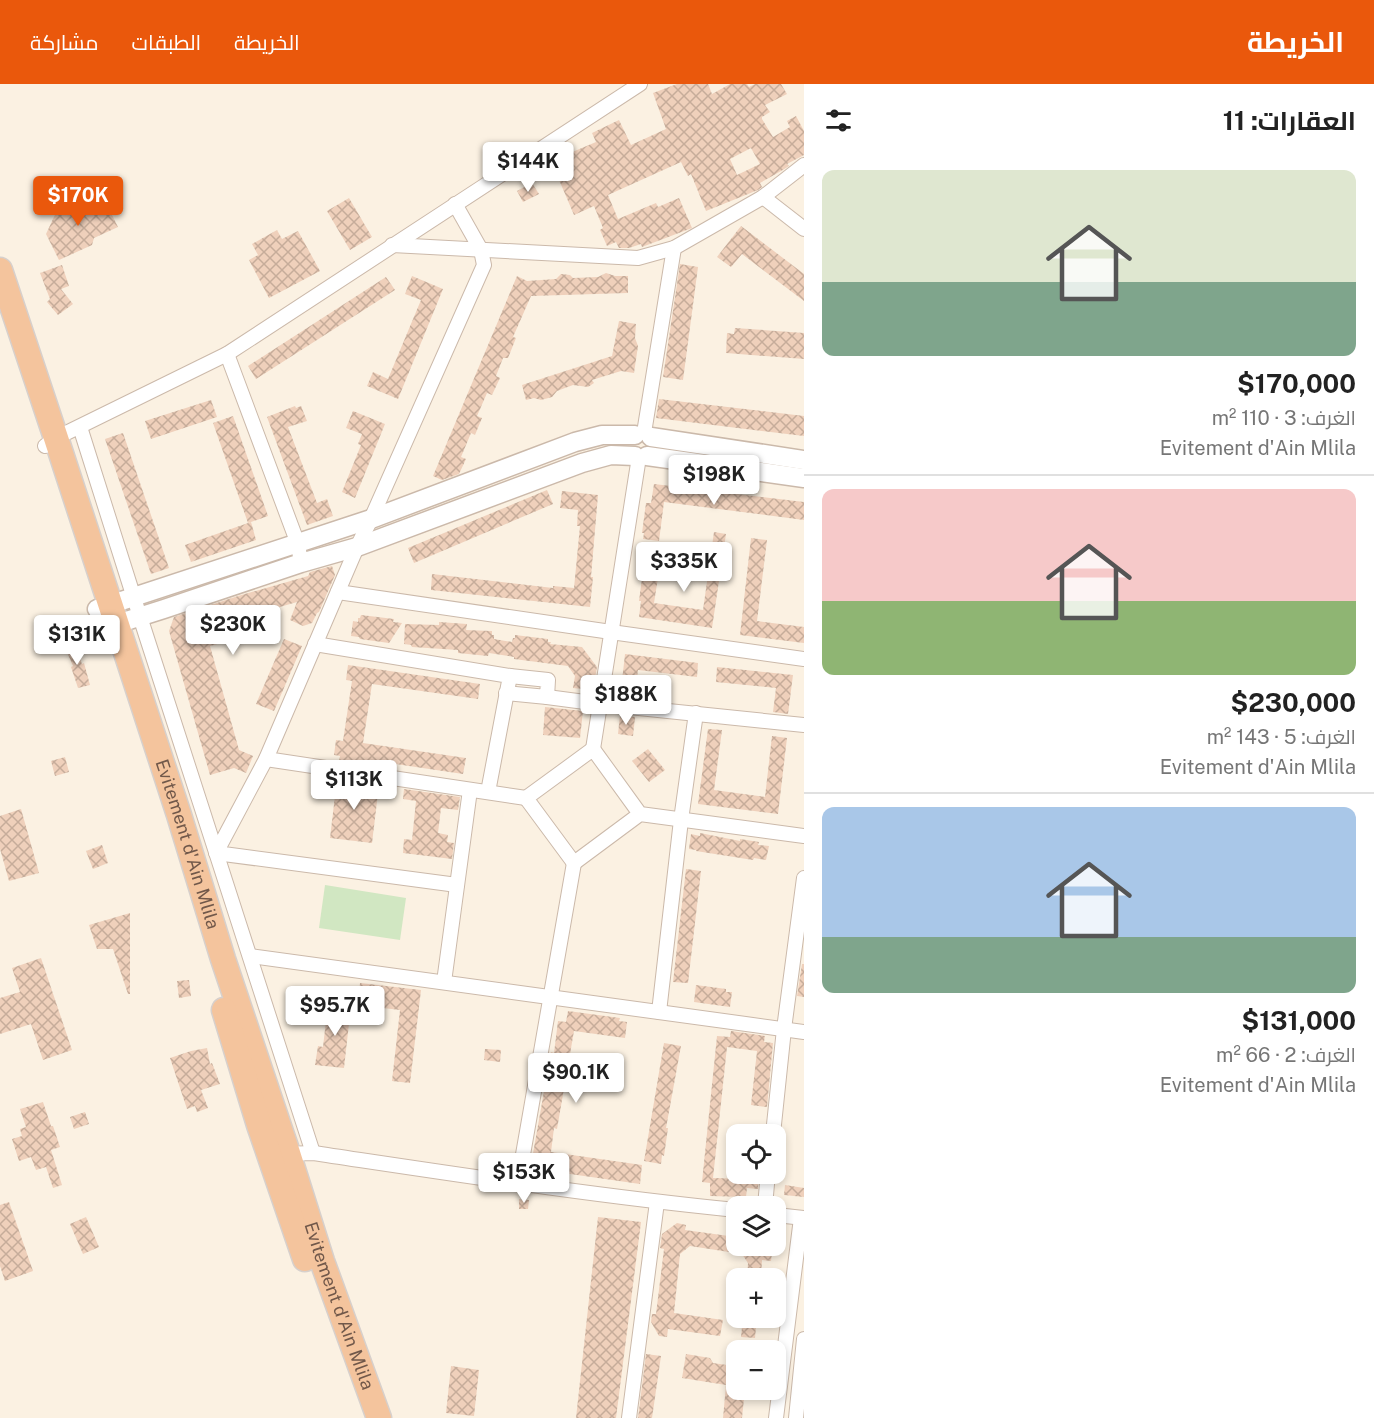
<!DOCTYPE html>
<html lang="ar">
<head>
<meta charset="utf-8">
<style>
  body { margin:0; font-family:"Public Sans",Cairo,sans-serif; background:#f6f6f6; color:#222; direction:rtl; height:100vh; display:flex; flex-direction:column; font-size:22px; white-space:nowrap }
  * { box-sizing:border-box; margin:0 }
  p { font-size:20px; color:#767676 }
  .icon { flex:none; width:33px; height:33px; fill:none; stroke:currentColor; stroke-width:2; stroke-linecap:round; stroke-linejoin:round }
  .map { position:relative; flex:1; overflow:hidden; direction:ltr }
  .drawer { display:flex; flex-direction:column; background:#fff; width:570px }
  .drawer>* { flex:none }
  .fabs { position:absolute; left:726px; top:1040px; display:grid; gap:12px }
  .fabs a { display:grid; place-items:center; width:60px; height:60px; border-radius:12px; background:#fff; box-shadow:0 3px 9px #0003; font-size:30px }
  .price { position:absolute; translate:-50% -51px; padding:0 14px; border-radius:6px; background:#fff; color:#222; font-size:20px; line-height:39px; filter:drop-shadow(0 2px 3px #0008) }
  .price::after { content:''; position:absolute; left:50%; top:36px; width:18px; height:14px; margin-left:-9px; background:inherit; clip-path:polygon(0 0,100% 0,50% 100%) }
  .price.on { background:#ea580c; color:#fff }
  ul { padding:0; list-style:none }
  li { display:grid; align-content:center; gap:12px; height:318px; padding:0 18px }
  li+li { border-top:2px solid #e0e0e0 }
  li span { display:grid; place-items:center; height:186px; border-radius:12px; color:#555 }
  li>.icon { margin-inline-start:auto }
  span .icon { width:108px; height:108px; fill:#fffc; stroke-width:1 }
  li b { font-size:26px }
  h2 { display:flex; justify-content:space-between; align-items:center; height:72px; padding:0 18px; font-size:26px }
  header { display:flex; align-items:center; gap:36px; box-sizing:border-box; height:84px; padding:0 30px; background:#ea580c; color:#fff }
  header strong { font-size:28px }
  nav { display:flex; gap:33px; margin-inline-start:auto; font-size:21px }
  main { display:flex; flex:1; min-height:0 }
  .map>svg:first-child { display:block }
</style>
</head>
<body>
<header>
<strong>الخريطة</strong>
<nav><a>الخريطة</a><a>الطبقات</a><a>مشاركة</a></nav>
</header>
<main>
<section class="drawer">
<h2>العقارات: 11<svg class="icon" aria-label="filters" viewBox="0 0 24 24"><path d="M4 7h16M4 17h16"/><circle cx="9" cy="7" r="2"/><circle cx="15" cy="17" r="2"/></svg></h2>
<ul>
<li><span style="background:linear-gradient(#dfe7d0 60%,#7fa58c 0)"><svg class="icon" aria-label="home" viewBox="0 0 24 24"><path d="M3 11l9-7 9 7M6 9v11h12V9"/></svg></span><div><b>$170,000</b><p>الغرف: 3 · 110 m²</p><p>Evitement d'Ain Mlila</p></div></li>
<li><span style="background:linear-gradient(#f6c9c9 60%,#8fb573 0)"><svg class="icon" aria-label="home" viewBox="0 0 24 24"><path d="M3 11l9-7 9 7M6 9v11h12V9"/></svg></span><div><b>$230,000</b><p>الغرف: 5 · 143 m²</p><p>Evitement d'Ain Mlila</p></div></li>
<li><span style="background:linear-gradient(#a9c7e8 70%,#7fa58c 0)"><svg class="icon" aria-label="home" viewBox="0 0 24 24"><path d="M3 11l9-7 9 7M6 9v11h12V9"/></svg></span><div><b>$131,000</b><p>الغرف: 2 · 66 m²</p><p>Evitement d'Ain Mlila</p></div></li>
</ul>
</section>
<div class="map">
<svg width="804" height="1334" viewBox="0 0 804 1334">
  <defs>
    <pattern id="building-cross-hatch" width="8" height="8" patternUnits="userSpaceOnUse" patternTransform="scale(1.5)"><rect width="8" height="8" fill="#efd0bb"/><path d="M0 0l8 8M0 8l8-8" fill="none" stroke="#c6ac9a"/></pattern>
  </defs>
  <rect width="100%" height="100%" fill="#fbf1e2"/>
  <path fill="#d1e7c2" d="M325 801 406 814 400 856 319 844Z"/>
  <g fill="url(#building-cross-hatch)" fill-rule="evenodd">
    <path d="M677 0H708L712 10 730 0H747L749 3 755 0H781L787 10 765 21 770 28 762 33V35L773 53 790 43 787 37 796 32 804 47V71L787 80 789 82 781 87 760 99 762 103 758 106 706 127 691 90 688 92 681 78 608 111 618 135 656 119 658 123 679 114 692 144 642 163 641 160 629 164H619L616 158 607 162 600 146 603 144 594 122 574 131 551 77 596 58 592 49 619 36 631 61 666 45 653 9ZM751 64 760 80 737 91 730 75Z"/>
    <path d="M532 99 539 110 523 118 517 107Z"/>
    <path d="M82 114 110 127 118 143 94 154 92 161 59 176 46 150 61 118 67 121Z"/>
    <path d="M349 114 372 153 350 166 327 127Z"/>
    <path d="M741 142 804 190V217L742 170 731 183 717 173Z"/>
    <path d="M277 146 282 155 298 147 320 187 269 214 249 176 258 171 252 160Z"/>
    <path d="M680 180 698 183 683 296 663 293Z"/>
    <path d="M62 181 69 202 61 205 73 220 58 231 47 218 50 215 40 189Z"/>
    <path d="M606 189 615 192H628V209L531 212 513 253 516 254 508 274H503L496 292 500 294 492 311 487 309 477 332 482 334 475 351 471 349 461 373 466 375 459 390 442 396 433 392 517 192 527 197 556 195 561 190 570 191 573 194 598 193Z"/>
    <path d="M412 192 443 205 398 315 367 302 373 288 388 295 421 216 405 210Z"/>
    <path d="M386 193 395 206 256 295 248 282Z"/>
    <path d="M619 237 636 240 635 254 638 262 634 289 621 287 592 296 594 299 588 303 573 301 557 307 552 313 541 316 534 314 526 316 522 301 612 272Z"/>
    <path d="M735 244 804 249V275L726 269 727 249 734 250Z"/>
    <path d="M659 315 804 332V352L656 334Z"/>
    <path d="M211 316 217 333 151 355 145 337Z"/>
    <path d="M295 322 296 324 301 322 307 337 288 343 317 419 327 415 333 432 307 441 267 333Z"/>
    <path d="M353 327 385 340 355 414 342 408 361 361 358 360 362 350 346 344Z"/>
    <path d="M233 332 268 432 248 439 213 339Z"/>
    <path d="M123 349 169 484 151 490 105 355Z"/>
    <path d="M654 400 804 418V436L664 418 659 457 643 455 644 449H642L646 419H651Z"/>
    <path d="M547 406 553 420 414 479 408 464Z"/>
    <path d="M562 407 598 411 591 493H593L590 523 431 506 432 490 553 504V502L574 504 580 442H577L578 426 560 424Z"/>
    <path d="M251 438 256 456 191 478 185 461Z"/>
    <path d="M714 448 726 450 712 544 639 533 641 517H639L644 479 660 481 654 519 703 526Z"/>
    <path d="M751 454 767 456 757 537 804 543V559L740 551Z"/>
    <path d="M332 482 335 491 319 528 317 529 312 539 303 542 290 536 297 518 245 533 250 551 210 562 239 666 253 672 246 689 234 684 210 691 169 547 174 533 238 512 308 492 310 488Z"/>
    <path d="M361 531 394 535 393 538 402 539 389 559 360 555 359 553 351 552 353 537 358 538V534H360Z"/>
    <path d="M439 538 467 540 466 546 492 547V551H494V555L512 558 513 554H515V551L548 555V558H551L550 560 582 563 597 583 594 601H593L591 606 573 604 575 592 568 582 514 575V573L489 569 488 572 458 569V566L412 563 411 561 404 560 405 540 439 541Z"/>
    <path d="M284 555 302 562 274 627 256 620Z"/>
    <path d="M73 557 82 580 84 579 90 601 78 604 71 583 73 582 64 561Z"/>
    <path d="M625 570 698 579 697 593 638 586 635 608 621 606Z"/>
    <path d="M348 581 480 600 478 615 372 600 363 659 466 674 463 690 382 678 381 683 339 677 340 672 334 671 336 656 343 657 352 597 346 596Z"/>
    <path d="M717 583 793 591 788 630 773 628 776 604 716 598Z"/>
    <path d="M545 623 583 627 580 654 543 651Z"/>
    <path d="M620 631 635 633 633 652 618 650Z"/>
    <path d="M708 645 722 646 714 706 765 713 772 652 787 654 778 730 698 720Z"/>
    <path d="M648 665 665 686 649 698 632 677Z"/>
    <path d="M65 673 69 688 55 692 51 677Z"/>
    <path d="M337 695 379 701 372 759 330 754Z"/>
    <path d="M404 705 460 713 458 726 441 724 438 749 448 751 447 758 454 759 452 775 403 769 404 755 412 756 416 717 403 715Z"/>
    <path d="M21 725 39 789 9 797 0 765V732Z"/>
    <path d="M700 749 740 757V755L759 758 758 761 769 762 766 776 754 774 753 776 696 767V766L689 765 691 750 700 752Z"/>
    <path d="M102 761 108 779 93 785 86 767Z"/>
    <path d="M686 785 701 787 688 899 673 898Z"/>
    <path d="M130 829V910H128L113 865H97L89 841Z"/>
    <path d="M41 874 72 966 43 976 31 940 0 950V914L20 908 12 884Z"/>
    <path d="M802 880H804V913L797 912Z"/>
    <path d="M189 896 191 912 179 914 177 897Z"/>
    <path d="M360 899 421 906 410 999 392 997 400 926 348 920 349 911 359 912Z"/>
    <path d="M696 901 726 905V908H732L730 923 694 918Z"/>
    <path d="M328 919 351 922 344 984 315 981 318 962 323 963Z"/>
    <path d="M568 927 620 934 619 937 627 938 625 954 574 947 557 1045 554 1044 551 1068 642 1081 640 1100 542 1086 544 1077 532 1075 551 968 554 969 558 937 566 938Z"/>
    <path d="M731 947 765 952 764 958 773 959 767 1023 751 1021 757 967 727 963 713 1094 749 1095 750 1089H759L758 1105 747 1104 746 1113 710 1112V1099L702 1098 717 952 730 953Z"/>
    <path d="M664 959 681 962 666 1044H668L664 1072 662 1071 661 1080 644 1077Z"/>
    <path d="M207 964 210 980 212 979 220 1000 201 1006 208 1024 197 1028 195 1022 187 1025 170 974 191 967Z"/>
    <path d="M485 965 501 966 500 978 484 976Z"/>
    <path d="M43 1018 51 1042H53L60 1063 51 1066 62 1101 53 1104 46 1083 36 1086 31 1073 19 1077 12 1055 22 1052 20 1045 26 1043 20 1025Z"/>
    <path d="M85 1028 89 1040 74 1045 70 1033Z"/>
    <path d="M785 1101 804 1104V1113L784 1111Z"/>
    <path d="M519 1115 529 1116 528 1125H519Z"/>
    <path d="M9 1118 33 1187 5 1197 0 1182V1121Z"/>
    <path d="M86 1133 99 1163 83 1170 70 1140Z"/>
    <path d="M598 1133 641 1138 616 1334H576Z"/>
    <path d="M677 1139 686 1141 685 1146 736 1153V1161H773L771 1177 762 1176 761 1194H747L748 1179 742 1170 690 1162 680 1170 674 1229 723 1236 720 1252 668 1245 667 1253 659 1252 651 1238 652 1230H656L664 1165 660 1164 662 1150Z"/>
    <path d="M743 1233H757L755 1254 741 1253Z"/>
    <path d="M646 1270 661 1272 652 1334H638Z"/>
    <path d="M686 1270 710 1274 713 1279 727 1281 736 1275V1305H745L742 1334H723L726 1301 682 1294Z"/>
    <path d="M451 1282 479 1286 474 1332 446 1329Z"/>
  </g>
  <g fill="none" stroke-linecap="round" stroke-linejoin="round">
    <defs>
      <g id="minor">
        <path d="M763 113 804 145"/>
        <path d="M455 120 481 166 484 181 371 435 357 463 266 675 216 769 457 801"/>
        <path d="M392 161 638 174 674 164 763 113 804 81"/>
        <path d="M227 270 298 460 301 479"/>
        <path d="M80 343 134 514 313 1069"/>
        <path d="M644 349 674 164"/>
        <path d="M45 362 56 354 227 270 640 0"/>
        <path d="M338 508 611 548 804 575"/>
        <path d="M315 560 510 592 488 708"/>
        <path d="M506 609 547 613 548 596 510 592"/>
        <path d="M547 613 600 620 804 641"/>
        <path d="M593 665 639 373"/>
        <path d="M266 675 526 714"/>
        <path d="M640 730 593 665 526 714 574 779 640 730 804 752"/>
        <path d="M250 872C435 897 619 923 804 948"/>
        <path d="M444 898 470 706"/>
        <path d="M659 928 681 736 696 629"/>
        <path d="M773 1050 784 945 804 794"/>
        <path d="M284 1070 313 1069C454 1090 595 1112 736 1126"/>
        <path d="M518 1099 574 779"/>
        <path d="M765 1122 768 1089"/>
        <path d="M776 1131 804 1134"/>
        <path d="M629 1334 657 1118"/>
        <path d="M776 1334 801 1134"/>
        <path d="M796 1334 804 1255"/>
      </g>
      <g id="tertiary">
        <path d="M651 353 804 376"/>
        <path d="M647 372 804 394"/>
        <path d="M97 525 371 435 575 358 602 351H635"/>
        <path d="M104 544 164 525 301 479 357 463 582 379 611 371 635 372"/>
      </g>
      <g id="trunk">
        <path id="s1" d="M0 186 56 354 179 731 223 875 288 1069 322 1177 379 1334"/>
        <path d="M224 926 259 1041 305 1175"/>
      </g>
    </defs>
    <use href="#minor" stroke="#cbb9aa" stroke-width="16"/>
    <use href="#tertiary" stroke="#cbb9aa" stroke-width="21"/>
    <use href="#trunk" stroke="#d7d0cc" stroke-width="27"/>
    <use href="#minor" stroke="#fff" stroke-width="14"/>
    <use href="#tertiary" stroke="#fff" stroke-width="18"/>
    <use href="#trunk" stroke="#f4c49d" stroke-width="24"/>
  </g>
  <g text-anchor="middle" stroke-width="4.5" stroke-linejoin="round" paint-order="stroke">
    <g font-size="18" fill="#71584a" stroke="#fef5e8">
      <text dy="6" stroke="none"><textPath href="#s1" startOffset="604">Evitement d'Ain Mlila</textPath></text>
      <text dy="6" stroke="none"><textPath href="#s1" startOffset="1090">Evitement d'Ain Mlila</textPath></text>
    </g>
  </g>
</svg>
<div class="fabs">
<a><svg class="icon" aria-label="locate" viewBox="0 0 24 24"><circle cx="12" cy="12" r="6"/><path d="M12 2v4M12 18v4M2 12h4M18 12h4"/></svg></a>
<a><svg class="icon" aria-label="layers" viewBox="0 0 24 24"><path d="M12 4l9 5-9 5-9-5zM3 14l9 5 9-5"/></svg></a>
<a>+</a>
<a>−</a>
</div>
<b class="price" style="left:528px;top:109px">$144K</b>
<b class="price on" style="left:78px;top:143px">$170K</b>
<b class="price" style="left:714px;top:422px">$198K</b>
<b class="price" style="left:684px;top:509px">$335K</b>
<b class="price" style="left:233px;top:572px">$230K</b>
<b class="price" style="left:77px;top:582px">$131K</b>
<b class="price" style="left:626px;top:642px">$188K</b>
<b class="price" style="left:354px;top:727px">$113K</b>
<b class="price" style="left:335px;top:953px">$95.7K</b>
<b class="price" style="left:576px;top:1020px">$90.1K</b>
<b class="price" style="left:524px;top:1120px">$153K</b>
</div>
</main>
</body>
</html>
